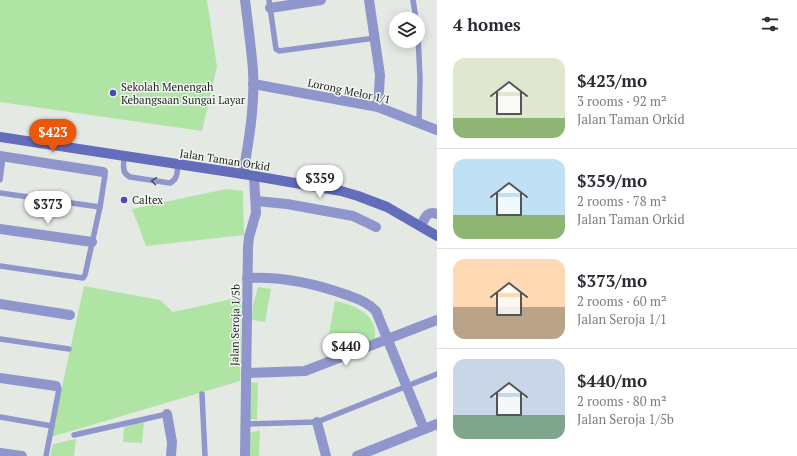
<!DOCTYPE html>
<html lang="en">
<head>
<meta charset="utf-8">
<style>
  body { margin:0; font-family:"PT Serif",serif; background:#f2f2f3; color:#2b2b33; height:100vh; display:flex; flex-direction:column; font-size:15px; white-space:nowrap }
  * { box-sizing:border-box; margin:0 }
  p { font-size:13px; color:#7c7c81 }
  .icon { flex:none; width:22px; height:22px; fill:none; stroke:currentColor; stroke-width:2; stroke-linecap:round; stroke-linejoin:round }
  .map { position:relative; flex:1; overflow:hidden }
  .details { display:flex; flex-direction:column; background:#fff; width:360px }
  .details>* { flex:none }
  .fabs { position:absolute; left:389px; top:12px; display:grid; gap:8px }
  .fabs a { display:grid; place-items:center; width:36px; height:36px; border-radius:50%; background:#fff; box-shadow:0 2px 10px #0003; font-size:20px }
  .price { position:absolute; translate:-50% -34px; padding:0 9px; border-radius:14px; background:#fff; color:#222; font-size:13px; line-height:26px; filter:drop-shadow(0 1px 2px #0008) }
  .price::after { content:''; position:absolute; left:50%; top:24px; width:12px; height:9px; margin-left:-6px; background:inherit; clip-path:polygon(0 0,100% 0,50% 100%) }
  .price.active { background:#ea580c; color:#fff }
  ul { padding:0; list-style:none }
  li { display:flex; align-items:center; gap:12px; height:100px; padding:0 16px }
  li+li { border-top:1px solid #e1e1e2 }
  li span { display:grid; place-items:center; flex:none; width:112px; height:80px; border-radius:12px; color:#555 }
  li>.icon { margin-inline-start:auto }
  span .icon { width:48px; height:48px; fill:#fffc; stroke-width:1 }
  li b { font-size:17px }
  h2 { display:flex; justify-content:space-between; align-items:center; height:48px; padding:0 16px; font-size:17px }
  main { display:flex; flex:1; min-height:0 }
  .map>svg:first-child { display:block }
</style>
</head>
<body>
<main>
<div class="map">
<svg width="437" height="456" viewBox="0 0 437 456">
  <rect width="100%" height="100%" fill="#e5e9e4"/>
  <g fill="#afe4a5">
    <path d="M0 0H207L217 67 202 131 0 102Z"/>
    <path d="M226 189 243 191 244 235 146 246 132 209Z"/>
    <path d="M84 286 160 300 173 312 241 297 240 381 51 437Z"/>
    <path d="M258 287 271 289 265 322 252 320 253 305Z"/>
    <path d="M335 301C354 305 378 314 375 338L370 342 335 355 329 334Z"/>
    <path d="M251 382 258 383 257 420 250 419Z"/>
    <path d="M144 421 142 443 123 442 124 427Z"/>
    <path d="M260 430 259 456H249L250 433Z"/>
    <path d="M76 439 74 456H50L53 444Z"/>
  </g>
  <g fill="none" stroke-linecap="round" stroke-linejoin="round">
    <g stroke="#8e96cc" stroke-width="5.5">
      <path d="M269 0 276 49 279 51 375 38"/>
      <path d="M413 0 416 19"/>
      <path d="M418 35 420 78 419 123"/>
      <path d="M124 156C124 164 121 173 130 177L170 183C178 179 177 172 178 164"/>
      <path d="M0 180 3 157"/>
      <path d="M0 193 100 207"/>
      <path d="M0 266 83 278 85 275 100 207 105 175 103 172"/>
      <path d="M0 339 69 349"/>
      <path d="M202 394 205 456"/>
      <path d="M0 417 52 426"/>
      <path d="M245 424 317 422 437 374"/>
      <path d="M74 435 167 414"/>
      <path d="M46 456 59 389 56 386"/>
    </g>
    <g stroke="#8e96cc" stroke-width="10">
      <path d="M369 0 380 75 378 107"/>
      <path d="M270 8 321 0"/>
      <path d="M253 84 378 107 437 130"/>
      <path d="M0 156 103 172"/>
      <path d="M243 174C249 140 255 105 253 70 251 47 248 23 245 0"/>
      <path d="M256 201 287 204 353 216 376 227"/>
      <path d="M421 226C425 218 427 210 437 214"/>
      <path d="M0 229 92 242"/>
      <path d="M247 278C282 276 314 283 347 295 357 299 368 302 376 311L424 429"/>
      <path d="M0 304 70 315"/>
      <path d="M246 373 305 371 437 320"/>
      <path d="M0 378 56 386"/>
      <path d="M167 414 172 442 171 456"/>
      <path d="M317 422 326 456"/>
      <path d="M0 453 22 456"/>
      <path d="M245 456 248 247 249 237 256 213 254 176"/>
      <path d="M357 456 437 424"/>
    </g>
    <path stroke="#646cbc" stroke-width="10" d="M0 137 243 174 341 191 358 196 387 207 437 236"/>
  </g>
  <defs><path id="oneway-chevron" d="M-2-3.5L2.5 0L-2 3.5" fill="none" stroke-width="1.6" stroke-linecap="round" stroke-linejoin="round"/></defs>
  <use stroke="#4b5064" href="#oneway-chevron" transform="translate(154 181) rotate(-172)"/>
  <g fill="#4947bd" stroke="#f2f6f1" stroke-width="1.5">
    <circle cx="113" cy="93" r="4"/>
    <circle cx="124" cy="200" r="4"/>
  </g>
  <g text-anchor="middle" stroke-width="3" stroke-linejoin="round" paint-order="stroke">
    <g font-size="11" fill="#1f211f" stroke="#f2f6f1" text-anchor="start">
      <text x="121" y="91">Sekolah Menengah<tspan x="121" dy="13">Kebangsaan Sungai Layar</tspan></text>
      <text x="132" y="204">Caltex</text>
    </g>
    <g font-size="11" fill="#1f211f" stroke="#f2f6f1">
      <text transform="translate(349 91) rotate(12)" y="4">Lorong Melor 1/1</text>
      <text transform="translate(225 160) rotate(9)" y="4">Jalan Taman Orkid</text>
      <text transform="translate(235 325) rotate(-89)" y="4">Jalan Seroja 1/5b</text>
    </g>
  </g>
</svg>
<div class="fabs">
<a><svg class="icon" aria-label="layers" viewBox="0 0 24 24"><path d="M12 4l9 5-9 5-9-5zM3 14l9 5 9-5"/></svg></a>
</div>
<b class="price active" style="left:53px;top:153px">$423</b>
<b class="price" style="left:320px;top:199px">$359</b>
<b class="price" style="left:48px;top:225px">$373</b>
<b class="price" style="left:346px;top:367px">$440</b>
</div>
<section class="details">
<h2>4 homes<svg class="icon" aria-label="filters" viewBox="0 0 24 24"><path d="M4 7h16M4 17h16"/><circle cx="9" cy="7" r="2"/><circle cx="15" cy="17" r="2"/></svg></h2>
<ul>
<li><span style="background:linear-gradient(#dfe7d0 75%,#8fb573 0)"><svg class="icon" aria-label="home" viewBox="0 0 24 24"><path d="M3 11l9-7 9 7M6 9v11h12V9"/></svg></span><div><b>$423/mo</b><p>3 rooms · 92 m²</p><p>Jalan Taman Orkid</p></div></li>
<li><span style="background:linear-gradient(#bfe0f5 70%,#8fb573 0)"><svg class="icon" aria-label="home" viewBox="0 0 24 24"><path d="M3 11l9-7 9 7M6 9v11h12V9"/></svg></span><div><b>$359/mo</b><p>2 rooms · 78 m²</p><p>Jalan Taman Orkid</p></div></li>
<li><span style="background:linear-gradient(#ffd9b3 60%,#b9a48a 0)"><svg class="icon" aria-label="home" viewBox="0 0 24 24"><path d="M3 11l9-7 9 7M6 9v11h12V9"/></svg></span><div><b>$373/mo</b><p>2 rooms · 60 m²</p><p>Jalan Seroja 1/1</p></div></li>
<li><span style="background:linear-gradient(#c9d6e8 70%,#7fa58c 0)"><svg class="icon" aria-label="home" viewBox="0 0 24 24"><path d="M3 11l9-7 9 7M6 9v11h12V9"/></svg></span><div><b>$440/mo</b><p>2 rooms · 80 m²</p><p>Jalan Seroja 1/5b</p></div></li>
</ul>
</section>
</main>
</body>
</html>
